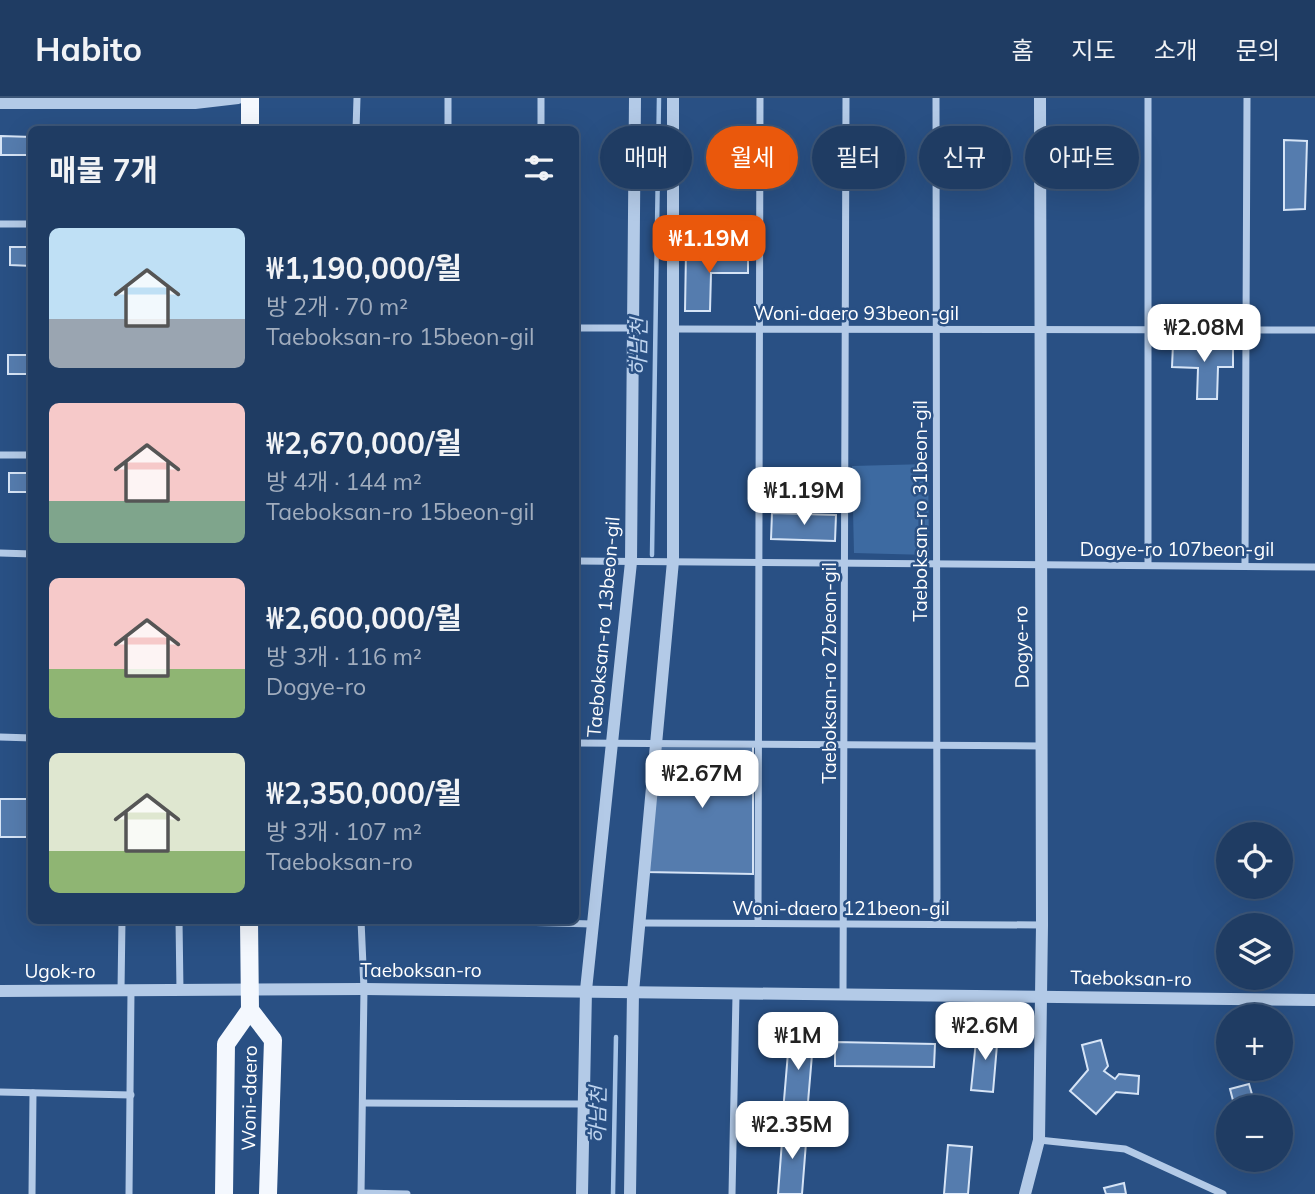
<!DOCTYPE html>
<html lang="ko">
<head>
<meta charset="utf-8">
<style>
  body { margin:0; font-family:Mulish,"Noto Sans KR",sans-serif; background:#2c476c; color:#f1f3f6; height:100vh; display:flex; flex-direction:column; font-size:26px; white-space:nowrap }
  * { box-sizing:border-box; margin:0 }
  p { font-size:23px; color:#a1adbe }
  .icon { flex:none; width:38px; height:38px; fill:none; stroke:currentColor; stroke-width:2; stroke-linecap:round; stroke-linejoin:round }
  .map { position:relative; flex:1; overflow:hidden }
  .panel { position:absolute; left:28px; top:28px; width:551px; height:798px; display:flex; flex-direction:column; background:#1f3c63; border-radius:10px; box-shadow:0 7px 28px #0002,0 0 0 2px #3c5678 }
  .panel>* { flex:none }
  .guide { position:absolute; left:600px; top:28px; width:609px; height:63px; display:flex; gap:14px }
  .controls { position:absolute; left:1216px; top:724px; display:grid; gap:14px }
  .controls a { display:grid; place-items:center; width:77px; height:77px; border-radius:50%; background:#1f3c63; box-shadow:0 7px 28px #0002,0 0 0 2px #3c5678; font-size:35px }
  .price { position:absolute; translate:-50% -60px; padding:0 16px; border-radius:14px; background:#fff; color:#222; font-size:23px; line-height:46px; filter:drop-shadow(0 2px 4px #0008) }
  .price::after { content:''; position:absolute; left:50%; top:42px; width:21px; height:16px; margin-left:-10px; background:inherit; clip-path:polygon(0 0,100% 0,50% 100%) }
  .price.selected { background:#ea580c; color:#fff }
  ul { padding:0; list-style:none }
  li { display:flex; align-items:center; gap:21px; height:175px; padding:0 21px }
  li span { display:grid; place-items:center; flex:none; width:196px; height:140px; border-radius:10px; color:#555 }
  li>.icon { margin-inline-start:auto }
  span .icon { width:84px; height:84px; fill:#fffc; stroke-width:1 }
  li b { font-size:30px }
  h2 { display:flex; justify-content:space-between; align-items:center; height:84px; padding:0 21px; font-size:30px }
  .chip { padding:0 24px; border-radius:32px; background:#1f3c63; box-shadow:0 7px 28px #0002,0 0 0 2px #3c5678; font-size:24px; line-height:63px }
  .chip.selected { background:#ea580c; color:#fff }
  header { display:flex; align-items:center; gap:42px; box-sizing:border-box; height:98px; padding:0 35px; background:#1f3c63; border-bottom:2px solid #3c5678 }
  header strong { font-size:33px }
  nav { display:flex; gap:38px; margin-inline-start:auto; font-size:24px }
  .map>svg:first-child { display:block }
</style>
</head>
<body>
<header>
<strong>Habito</strong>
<nav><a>홈</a><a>지도</a><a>소개</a><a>문의</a></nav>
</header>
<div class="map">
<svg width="1315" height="1096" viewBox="0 0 1315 1096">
  <rect width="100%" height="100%" fill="#295084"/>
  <path fill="#3d6aa1" d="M928 366 929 457 854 455 852 368Z"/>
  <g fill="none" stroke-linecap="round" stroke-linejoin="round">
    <g stroke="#a8c5e7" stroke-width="4.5">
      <path d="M652 457 659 0"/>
      <path d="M613 1096 616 939"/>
    </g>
  </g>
  <g fill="#557cae" stroke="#d6e4f6" stroke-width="2">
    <path d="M1 38 32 39V57H1Z"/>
    <path d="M1284 42 1307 43 1305 111 1284 112Z"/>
    <path d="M10 149H32V168L10 167Z"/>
    <path d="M686 153 748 154V175H711L710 213H685Z"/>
    <path d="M1173 246 1233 247V269H1218L1217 301H1197L1198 270 1172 269Z"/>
    <rect x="8" y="257" width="24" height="19"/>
    <rect x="9" y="375" width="23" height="19"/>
    <path d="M772 415 836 417 835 443 771 441Z"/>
    <path d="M658 646 753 647V776L646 774Z"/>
    <rect x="0" y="701" width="32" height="38"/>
    <path d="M790 931 814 933 807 1016 783 1014Z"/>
    <path d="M977 933 998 935 993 994 971 992Z"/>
    <path d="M1101 942 1108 968 1104 973 1115 981 1119 976 1139 978 1138 996 1116 994 1096 1016 1070 993 1088 972 1082 947Z"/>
    <path d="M835 944 935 946 934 969 835 968Z"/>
    <path d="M1249 986 1256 1010H1235L1230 991Z"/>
    <path d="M1281 1021 1287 1022 1286 1039H1281Z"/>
    <path d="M1228 1024V1045L1218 1036Z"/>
    <path d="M783 1030 807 1032 802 1096H778Z"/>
    <path d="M948 1047 972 1049 968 1096H944Z"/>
    <path d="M1124 1085 1126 1096H1106L1104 1090Z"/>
  </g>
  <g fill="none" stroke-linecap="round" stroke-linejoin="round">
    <g stroke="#b3cae7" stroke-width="7">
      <path d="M936 0 937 826"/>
      <path d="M356 32 357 0"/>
      <path d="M448 32V0"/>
      <path d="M541 32V0"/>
      <path d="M0 126H32"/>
      <path d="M576 230H634"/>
      <path d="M672 231 1315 232"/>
      <path d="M0 357H32"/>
      <path d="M0 455 32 456"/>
      <path d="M576 463 1315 469"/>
      <path d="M1245 466 1247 0"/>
      <path d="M1148 467V0"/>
      <path d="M0 639 32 640"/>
      <path d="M576 645 1042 648"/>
      <path d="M179 822 180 893"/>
      <path d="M361 822 364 891 361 1096"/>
      <path d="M450 822 592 826"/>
      <path d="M361 824 437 822"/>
      <path d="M639 825 1042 827"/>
      <path d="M758 825 760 0"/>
      <path d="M121 892 122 822"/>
      <path d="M843 897 846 0"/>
      <path d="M0 994 131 997"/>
      <path d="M363 1005 583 1006"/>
      <path d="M1039 1042 1125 1051 1223 1096"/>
      <path d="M361 1095 407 1096"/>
      <path d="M32 1096 33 995"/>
      <path d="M129 1096 131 893"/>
      <path d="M732 1096 736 897"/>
    </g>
    <g stroke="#b3cae7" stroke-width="12">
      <path d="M0 5H195L238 0"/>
      <path d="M0 893 364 891 1315 902"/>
      <path d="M582 1096 586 892 631 464 635 0"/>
      <path d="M630 1096 633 894 673 463V0"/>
      <path d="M1025 1096 1039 1042 1042 827 1040 0"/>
    </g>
    <g stroke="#f4f8fe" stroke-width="18">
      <path d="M250 32V0"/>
      <path d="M249 822 250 912 273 942 268 1096"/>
      <path d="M224 1096 226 946 250 912"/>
    </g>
  </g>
  <g text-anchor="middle" stroke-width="5" stroke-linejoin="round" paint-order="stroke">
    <g font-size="19" fill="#fff" stroke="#295084">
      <text x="856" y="222">Woni-daero 93beon-gil</text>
      <text transform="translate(920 413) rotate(-90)" y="7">Taeboksan-ro 31beon-gil</text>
      <text x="1177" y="458">Dogye-ro 107beon-gil</text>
      <text transform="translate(603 529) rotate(-85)" y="7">Taeboksan-ro 13beon-gil</text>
      <text transform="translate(1021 549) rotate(-91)" y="7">Dogye-ro</text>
      <text transform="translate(829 575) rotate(-90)" y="7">Taeboksan-ro 27beon-gil</text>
      <text x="841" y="817">Woni-daero 121beon-gil</text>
      <text x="421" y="879">Taeboksan-ro</text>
      <text x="60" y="880">Ugok-ro</text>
      <text transform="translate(1131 880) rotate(1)" y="7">Taeboksan-ro</text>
      <text transform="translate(249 1000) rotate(-89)" y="7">Woni-daero</text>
    </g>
    <g font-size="21" font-style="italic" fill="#bed4ef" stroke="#295084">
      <text transform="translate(639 249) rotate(-89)" y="7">하남천</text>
      <text transform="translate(598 1017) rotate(-89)" y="7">하남천</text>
    </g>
  </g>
</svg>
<div class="controls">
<a><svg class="icon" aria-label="locate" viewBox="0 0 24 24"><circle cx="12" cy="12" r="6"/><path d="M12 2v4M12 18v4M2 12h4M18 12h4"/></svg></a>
<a><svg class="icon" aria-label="layers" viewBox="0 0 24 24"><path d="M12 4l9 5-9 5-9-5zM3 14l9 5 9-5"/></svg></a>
<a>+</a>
<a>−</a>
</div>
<b class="price selected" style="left:709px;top:177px">₩1.19M</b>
<b class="price" style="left:1204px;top:266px">₩2.08M</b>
<b class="price" style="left:804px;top:429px">₩1.19M</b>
<b class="price" style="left:702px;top:712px">₩2.67M</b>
<b class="price" style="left:985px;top:964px">₩2.6M</b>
<b class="price" style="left:798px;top:974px">₩1M</b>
<b class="price" style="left:792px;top:1063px">₩2.35M</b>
<div class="guide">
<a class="chip">매매</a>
<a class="chip selected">월세</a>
<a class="chip">필터</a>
<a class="chip">신규</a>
<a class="chip">아파트</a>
</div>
<section class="panel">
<h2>매물 7개<svg class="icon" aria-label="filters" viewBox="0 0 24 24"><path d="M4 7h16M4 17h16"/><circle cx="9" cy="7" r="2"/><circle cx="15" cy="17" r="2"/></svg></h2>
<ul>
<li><span style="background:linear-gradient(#bfe0f5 65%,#9aa5b1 0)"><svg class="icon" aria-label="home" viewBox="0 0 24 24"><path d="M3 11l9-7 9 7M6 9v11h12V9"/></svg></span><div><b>₩1,190,000/월</b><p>방 2개 · 70 m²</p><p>Taeboksan-ro 15beon-gil</p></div></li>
<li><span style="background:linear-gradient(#f6c9c9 70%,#7fa58c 0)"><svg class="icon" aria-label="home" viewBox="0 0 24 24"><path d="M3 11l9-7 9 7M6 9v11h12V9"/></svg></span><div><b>₩2,670,000/월</b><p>방 4개 · 144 m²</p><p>Taeboksan-ro 15beon-gil</p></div></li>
<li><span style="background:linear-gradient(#f6c9c9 65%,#8fb573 0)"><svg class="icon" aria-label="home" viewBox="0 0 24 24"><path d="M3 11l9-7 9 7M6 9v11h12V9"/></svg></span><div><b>₩2,600,000/월</b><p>방 3개 · 116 m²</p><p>Dogye-ro</p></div></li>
<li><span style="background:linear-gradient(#dfe7d0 70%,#8fb573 0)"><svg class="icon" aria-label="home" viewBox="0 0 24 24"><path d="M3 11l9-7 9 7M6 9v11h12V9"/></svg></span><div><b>₩2,350,000/월</b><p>방 3개 · 107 m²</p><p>Taeboksan-ro</p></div></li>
</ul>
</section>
</div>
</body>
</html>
